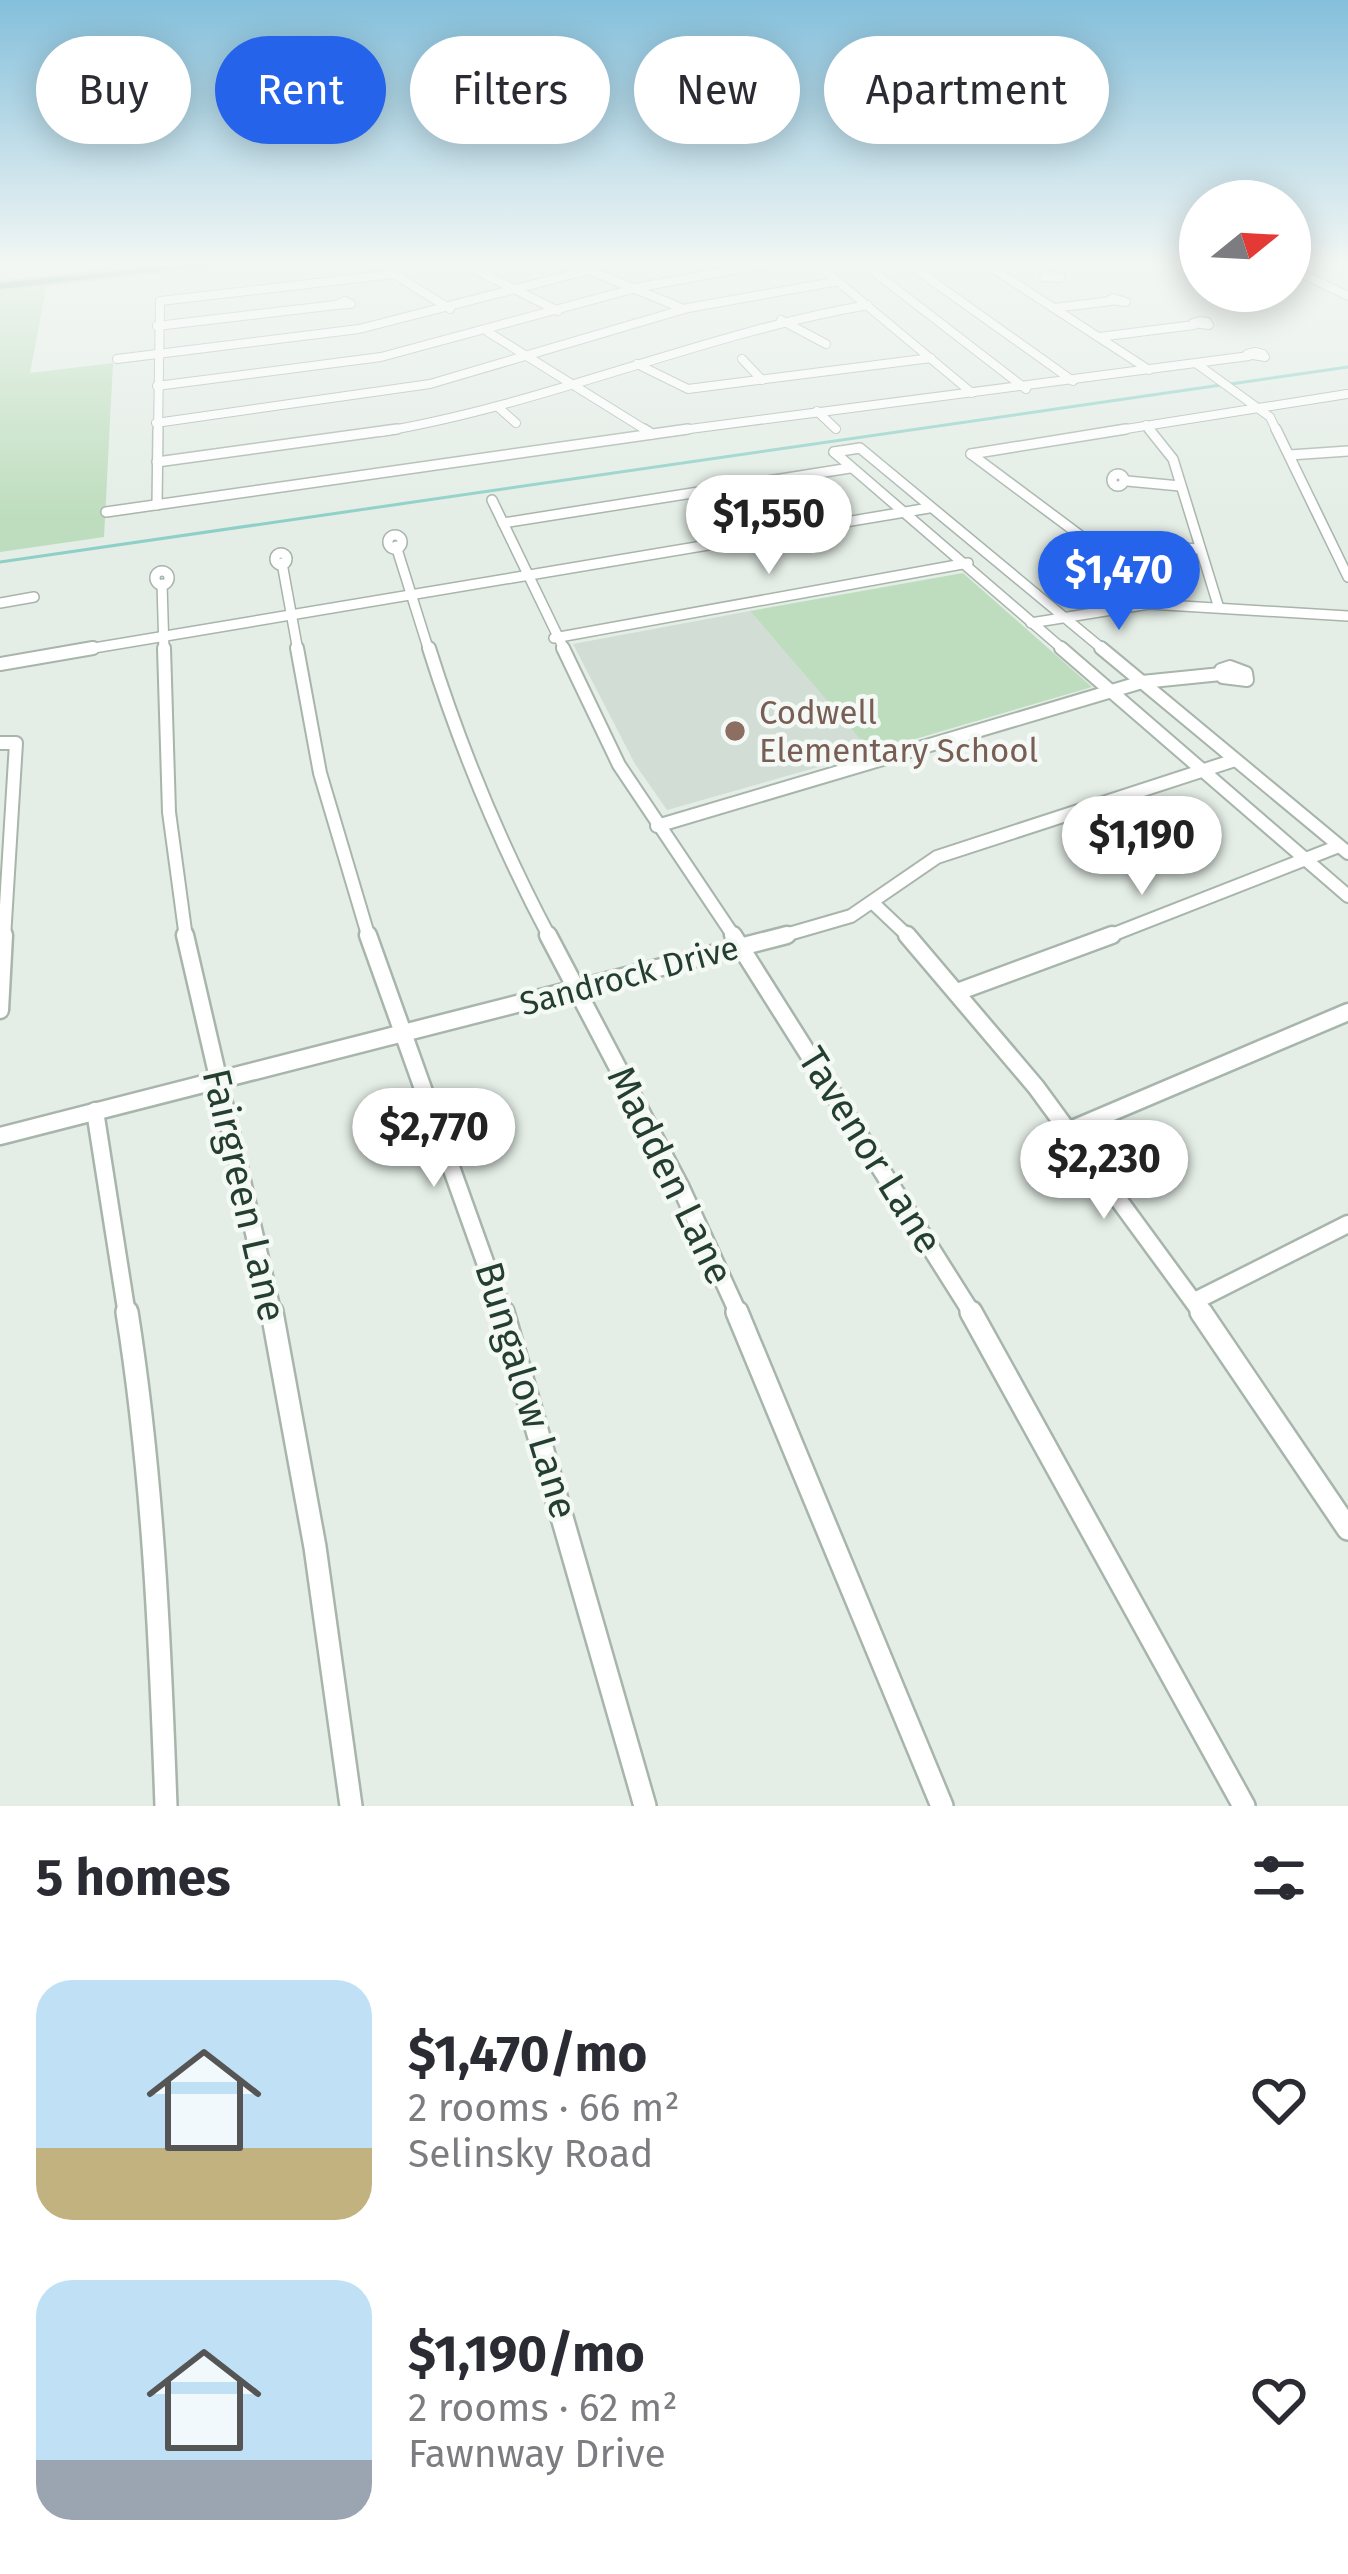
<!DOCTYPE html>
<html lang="en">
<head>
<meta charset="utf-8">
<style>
  body { margin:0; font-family:"Fira Sans",sans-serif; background:#f7f7f7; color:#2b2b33; height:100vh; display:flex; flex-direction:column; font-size:45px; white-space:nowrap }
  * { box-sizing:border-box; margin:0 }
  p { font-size:39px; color:#7c7c81 }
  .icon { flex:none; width:66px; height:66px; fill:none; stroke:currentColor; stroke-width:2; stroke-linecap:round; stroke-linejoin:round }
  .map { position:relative; height:1806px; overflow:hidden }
  .panel { display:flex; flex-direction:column; background:#fff; flex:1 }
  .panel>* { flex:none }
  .guide { position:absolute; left:36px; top:36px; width:1278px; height:108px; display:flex; gap:24px }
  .needle { width:78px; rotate:72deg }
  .buttons { position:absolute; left:1179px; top:180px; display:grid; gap:24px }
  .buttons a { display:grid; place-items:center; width:132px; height:132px; border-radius:50%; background:#fff; box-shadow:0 6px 30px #0003; font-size:60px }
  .price { position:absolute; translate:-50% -102px; padding:0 27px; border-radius:42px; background:#fff; color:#222; font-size:39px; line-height:78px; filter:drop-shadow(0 3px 6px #0008) }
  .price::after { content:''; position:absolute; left:50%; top:72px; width:36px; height:27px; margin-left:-18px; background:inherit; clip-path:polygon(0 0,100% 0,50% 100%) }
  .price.selected { background:#2563eb; color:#fff }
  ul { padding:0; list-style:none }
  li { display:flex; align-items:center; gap:36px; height:300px; padding:0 36px }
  li span { display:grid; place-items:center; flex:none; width:336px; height:240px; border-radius:36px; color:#555 }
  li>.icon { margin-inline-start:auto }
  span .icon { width:144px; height:144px; fill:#fffc; stroke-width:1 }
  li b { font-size:51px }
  h2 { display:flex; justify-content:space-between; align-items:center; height:144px; padding:0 36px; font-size:51px }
  .chip { padding:0 42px; border-radius:54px; background:#fff; box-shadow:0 6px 30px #0003; font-size:42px; line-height:108px }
  .chip.selected { background:#2563eb; color:#fff }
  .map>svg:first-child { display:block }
</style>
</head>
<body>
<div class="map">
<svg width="1348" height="1806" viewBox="0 0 1348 1806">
  <rect width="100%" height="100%" fill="#e4ede6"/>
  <path fill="#d2ddd5" d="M750 611 871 752 667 810 635 764 573 644Z"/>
  <g fill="#beddbe">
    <path d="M47 283 30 373 113 363 104 537 0 552V288Z"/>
    <path d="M963 573 1092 687 871 752 750 611Z"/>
  </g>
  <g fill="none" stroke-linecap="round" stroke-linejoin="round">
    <g stroke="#8ed0c7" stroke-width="3">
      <path d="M1231 384 1348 367"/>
      <path d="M0 562 1221 385"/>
    </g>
    <defs>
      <g id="minor-far4">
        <path d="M464 264 558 311"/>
        <path d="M817 264 972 393"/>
        <path d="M864 264 1026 389"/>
        <path d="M986 264 1149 370"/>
        <path d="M910 265 1073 381"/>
        <path d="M1290 268 1348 296"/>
        <path d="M1046 275 1060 278 1044 277Z"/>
        <path d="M1113 298 1126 302 1110 300Z"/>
        <path d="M345 301 351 304 336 305Z"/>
        <path d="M1054 308 1111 301"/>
        <path d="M781 320 826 344"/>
        <path d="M1200 321 1207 322 1209 325 1193 323Z"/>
        <path d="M157 326 336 305"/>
        <path d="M488 332 649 432"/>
        <path d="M1099 337 1194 325"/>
        <path d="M1255 352 1263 354 1265 357 1247 354Z"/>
        <path d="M117 359 359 329 589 270 684 309"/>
        <path d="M742 359 762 380"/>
        <path d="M637 364 688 389 931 358"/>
        <path d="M1197 364 1270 417 1277 432"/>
        <path d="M157 386 381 357 640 287 767 264"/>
        <path d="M499 408 516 423"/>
        <path d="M817 411 836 429"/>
        <path d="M156 423 430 384 688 308 839 281"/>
        <path d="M1146 425 1152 432"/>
        <path d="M158 432 160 301 394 274 450 309"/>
        <path d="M380 432C547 404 701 334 868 305"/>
        <path d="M667 432 1249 356"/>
        <path d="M1107 432 1347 394"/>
      </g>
      <g id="minor-far3">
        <path d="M644 429 652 434"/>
        <path d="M1149 429 1173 459 1218 605"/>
        <path d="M1276 429 1348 577"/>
        <path d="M834 452 1065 651"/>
        <path d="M834 452 860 448 1105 651"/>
        <path d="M971 454 1126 429"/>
        <path d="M971 454 1089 542 1199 549"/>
        <path d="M1290 455 1348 451"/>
        <path d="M157 462 397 429"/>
        <circle cx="1118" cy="480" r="6"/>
        <path d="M1127 481 1180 486"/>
        <path d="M492 500 565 651"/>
        <path d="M157 505 158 429"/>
        <path d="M106 512 688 429"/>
        <path d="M503 523 850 468"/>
        <circle cx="395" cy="542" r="7"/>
        <path d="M396 546 429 651"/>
        <circle cx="281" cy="559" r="6"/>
        <path d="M282 563 298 651"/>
        <circle cx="162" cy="578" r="7"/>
        <path d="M162 584 164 651"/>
        <path d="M0 603 34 597"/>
        <path d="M1031 623 1149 604 1348 616"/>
        <path d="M554 638 968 563"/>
        <path d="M76 651 929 508"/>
      </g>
      <g id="minor-far2">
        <path d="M164 648 169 812 186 938"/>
        <path d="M297 648 320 773 369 938"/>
        <path d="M429 648C461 750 500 844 550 938"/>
        <path d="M563 648 619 765 735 938"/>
        <path d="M1061 648 1348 896"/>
        <path d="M1101 648 1348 853"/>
        <path d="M0 664 93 648"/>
        <path d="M1230 667 1246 673 1247 680 1223 677 1221 670Z"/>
        <path d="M0 743H16L4 938"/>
        <path d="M657 826 1142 682 1221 674"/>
        <path d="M872 902 910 938"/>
        <path d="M775 938 851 916 937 857 1235 760"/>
        <path d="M1104 938 1339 846"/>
      </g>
      <g id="minor-far1">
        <path d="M185 935 273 1315"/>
        <path d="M368 935 504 1315"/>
        <path d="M548 935 681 1188 739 1315"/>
        <path d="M733 935 973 1315"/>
        <path d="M907 935 1036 1087 1203 1315"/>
        <path d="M960 991 1112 935"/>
        <path d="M0 1010 4 935"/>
        <path d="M95 1111 127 1315"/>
        <path d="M1070 1130 1348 1012"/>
        <path d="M0 1136 787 935"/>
        <path d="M1195 1301 1348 1224"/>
      </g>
      <g id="minor">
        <path d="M127 1312C153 1476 160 1640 166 1806"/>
        <path d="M272 1312 315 1547 351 1806"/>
        <path d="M503 1312 645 1806"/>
        <path d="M737 1312 942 1806"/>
        <path d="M971 1312 1244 1806"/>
        <path d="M1201 1312 1348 1529"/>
      </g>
      <path id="primary" d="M188 264H218L0 289V283Z"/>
    </defs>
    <use href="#minor-far4" stroke="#a7b5ab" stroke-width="10"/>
    <use href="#minor-far3" stroke="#a7b5ab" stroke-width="12"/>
    <use href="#minor-far2" stroke="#a7b5ab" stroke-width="16"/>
    <use href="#minor-far1" stroke="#a7b5ab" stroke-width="21"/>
    <use href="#minor" stroke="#a7b5ab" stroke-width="26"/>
    <use href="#primary" stroke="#c2c9c5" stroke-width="5"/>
    <use href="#minor-far4" stroke="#fff" stroke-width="8"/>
    <use href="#minor-far3" stroke="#fff" stroke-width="9"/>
    <use href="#minor-far2" stroke="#fff" stroke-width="12"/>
    <use href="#minor-far1" stroke="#fff" stroke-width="16"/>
    <use href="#minor" stroke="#fff" stroke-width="21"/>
    <use href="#primary" fill="#6aa183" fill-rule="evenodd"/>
  </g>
  <linearGradient id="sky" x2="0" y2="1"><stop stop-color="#84bfdb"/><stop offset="0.51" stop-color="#f3f7f4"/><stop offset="1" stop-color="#f3f7f4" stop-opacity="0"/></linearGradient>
  <rect width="1348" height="517" fill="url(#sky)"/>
  <circle fill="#8d6e63" stroke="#f4f9f5" stroke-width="4.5" cx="735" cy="731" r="12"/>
  <g text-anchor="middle" stroke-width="9" stroke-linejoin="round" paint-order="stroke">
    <g font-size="33" fill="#785e54" stroke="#f4f9f5" text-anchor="start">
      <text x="759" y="724">Codwell<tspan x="759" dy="38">Elementary School</tspan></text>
    </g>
    <g font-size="33" fill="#243e2f" stroke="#f4f9f5">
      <text transform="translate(629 975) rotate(-15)" y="12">Sandrock Drive</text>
    </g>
    <g font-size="39" fill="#243e2f" stroke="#f4f9f5">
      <text transform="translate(871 1150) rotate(58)" y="14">Tavenor Lane</text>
      <text transform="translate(671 1175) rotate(64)" y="14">Madden Lane</text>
      <text transform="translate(245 1195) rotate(77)" y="14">Fairgreen Lane</text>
      <text transform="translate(527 1390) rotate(73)" y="14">Bungalow Lane</text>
    </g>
  </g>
</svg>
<div class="buttons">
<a><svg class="needle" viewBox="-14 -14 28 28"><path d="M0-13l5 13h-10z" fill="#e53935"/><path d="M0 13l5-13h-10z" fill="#7c7c81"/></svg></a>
</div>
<b class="price" style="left:769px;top:577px">$1,550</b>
<b class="price selected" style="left:1119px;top:633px">$1,470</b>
<b class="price" style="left:1142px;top:898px">$1,190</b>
<b class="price" style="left:434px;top:1190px">$2,770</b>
<b class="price" style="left:1104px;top:1222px">$2,230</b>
<div class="guide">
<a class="chip">Buy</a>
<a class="chip selected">Rent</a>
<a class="chip">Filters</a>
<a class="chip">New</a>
<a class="chip">Apartment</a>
</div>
</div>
<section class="panel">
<h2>5 homes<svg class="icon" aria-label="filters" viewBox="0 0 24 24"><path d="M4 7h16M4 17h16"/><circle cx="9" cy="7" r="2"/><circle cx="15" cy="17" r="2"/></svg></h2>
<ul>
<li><span style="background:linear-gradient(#bfe0f5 70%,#c2b280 0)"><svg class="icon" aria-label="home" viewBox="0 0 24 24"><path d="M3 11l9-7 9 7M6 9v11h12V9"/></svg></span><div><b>$1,470/mo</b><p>2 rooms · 66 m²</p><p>Selinsky Road</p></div><svg class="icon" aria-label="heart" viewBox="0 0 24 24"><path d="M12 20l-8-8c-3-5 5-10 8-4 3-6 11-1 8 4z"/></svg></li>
<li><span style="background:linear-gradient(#bfe0f5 75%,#9aa5b1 0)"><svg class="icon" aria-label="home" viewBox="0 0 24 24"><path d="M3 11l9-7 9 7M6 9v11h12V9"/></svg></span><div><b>$1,190/mo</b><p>2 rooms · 62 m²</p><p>Fawnway Drive</p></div><svg class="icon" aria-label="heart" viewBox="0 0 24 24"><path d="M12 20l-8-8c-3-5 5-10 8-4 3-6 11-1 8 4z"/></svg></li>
</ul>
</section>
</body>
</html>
